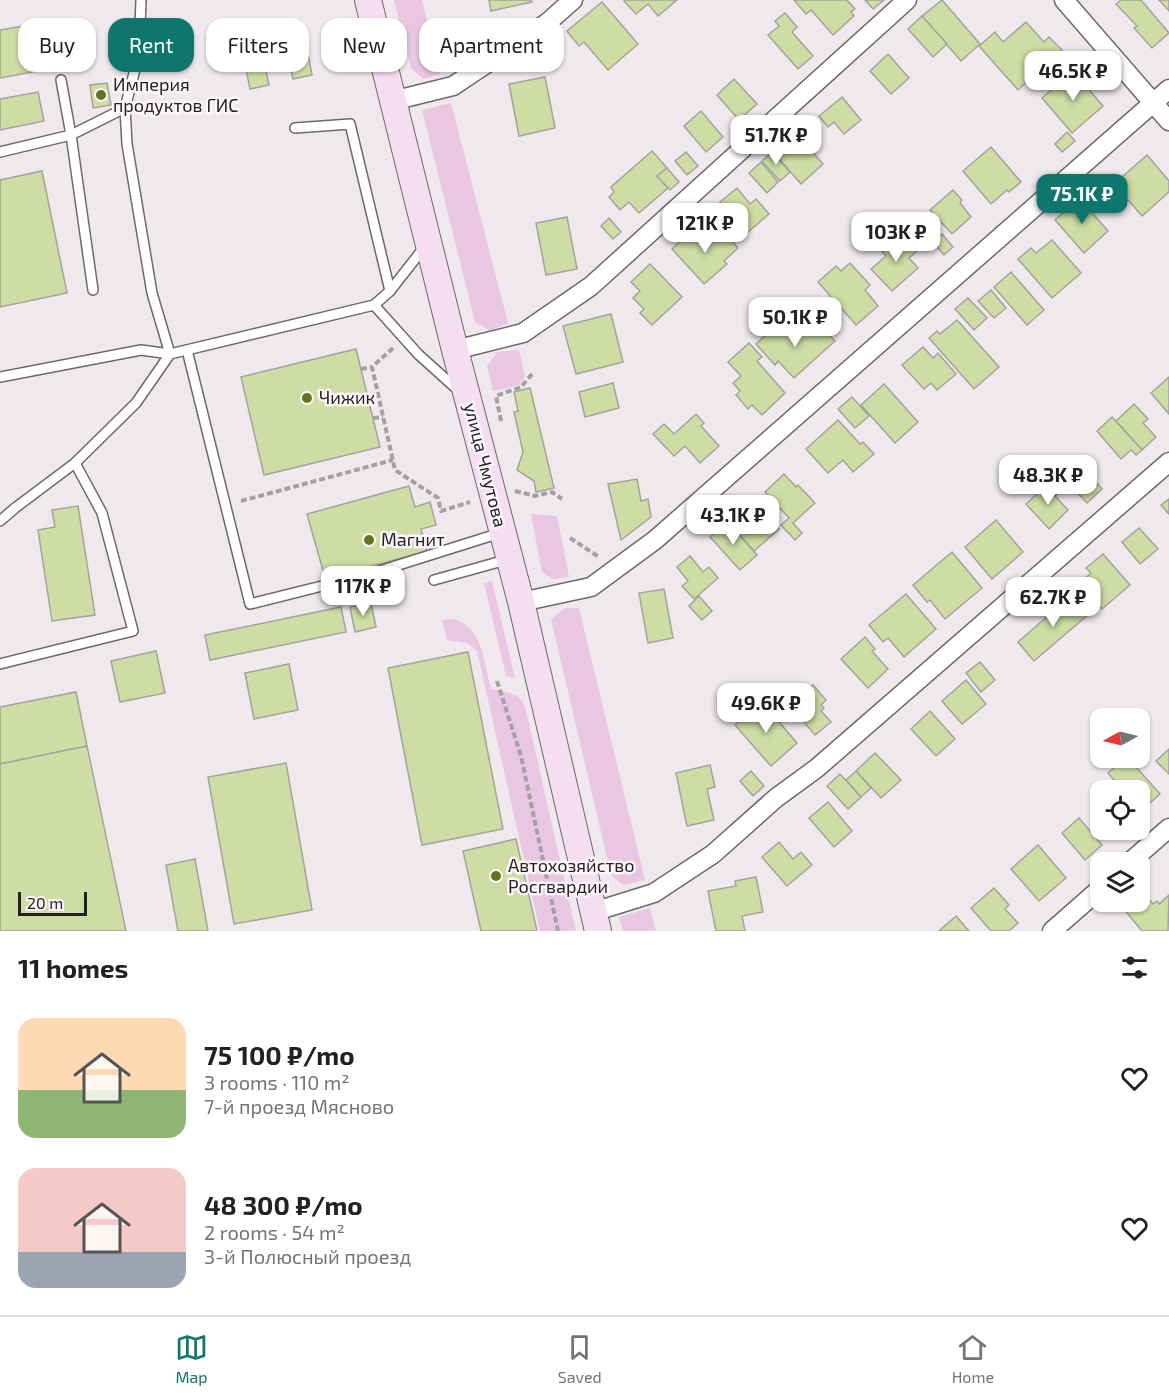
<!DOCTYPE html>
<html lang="en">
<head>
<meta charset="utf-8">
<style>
  body { margin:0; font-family:"Exo 2",sans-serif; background:#f6f6f6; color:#202124; height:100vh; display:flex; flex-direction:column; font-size:22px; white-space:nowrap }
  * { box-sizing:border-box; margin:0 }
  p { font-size:20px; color:#757577 }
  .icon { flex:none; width:33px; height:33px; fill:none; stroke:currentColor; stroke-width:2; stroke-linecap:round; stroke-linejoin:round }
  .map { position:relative; height:931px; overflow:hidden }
  .side { display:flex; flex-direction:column; background:#fff; flex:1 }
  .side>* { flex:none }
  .guide { position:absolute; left:18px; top:18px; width:600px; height:54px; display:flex; gap:12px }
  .needle { width:39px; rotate:262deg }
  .buttons { position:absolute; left:1090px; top:708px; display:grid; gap:12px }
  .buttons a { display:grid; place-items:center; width:60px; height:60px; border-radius:12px; background:#fff; box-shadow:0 2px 4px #0004; font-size:30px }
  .scale { position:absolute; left:18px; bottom:15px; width:69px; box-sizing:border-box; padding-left:6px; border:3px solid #232122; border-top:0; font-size:16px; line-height:21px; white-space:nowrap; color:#232122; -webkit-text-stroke:4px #fcf6fb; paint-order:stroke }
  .price { position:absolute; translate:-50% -51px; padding:0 14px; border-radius:12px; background:#fff; color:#222; font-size:20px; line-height:39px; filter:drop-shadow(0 2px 3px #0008) }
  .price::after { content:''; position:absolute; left:50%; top:36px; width:18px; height:14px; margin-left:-9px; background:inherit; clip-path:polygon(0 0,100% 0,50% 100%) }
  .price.on { background:#0f766e; color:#fff }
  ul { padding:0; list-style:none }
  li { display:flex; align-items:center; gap:18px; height:150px; padding:0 18px }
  li span { display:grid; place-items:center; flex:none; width:168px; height:120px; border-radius:18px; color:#555 }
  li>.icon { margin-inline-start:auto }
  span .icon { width:72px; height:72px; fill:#fffc; stroke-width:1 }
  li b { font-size:26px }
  h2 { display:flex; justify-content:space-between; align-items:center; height:72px; padding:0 18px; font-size:26px }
  .pill { padding:0 21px; border-radius:18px; background:#fff; box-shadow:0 2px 4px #0004; font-size:21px; line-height:54px }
  .pill.on { background:#0f766e; color:#fff }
  .tabs { display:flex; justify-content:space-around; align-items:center; height:84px; border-top:2px solid #e0e0e0; background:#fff; font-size:16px; color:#757577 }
  .tabs a { display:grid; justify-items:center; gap:3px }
  .tabs .on { color:#0f766e }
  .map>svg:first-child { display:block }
</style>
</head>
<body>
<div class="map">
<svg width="1169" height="931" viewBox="0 0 1169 931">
  <rect width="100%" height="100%" fill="#efe9ed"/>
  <g fill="#e9c6e1">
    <path d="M394 0H422L440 74 423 79 411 68Z"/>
    <path d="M451 103 508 323 490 331 475 322 422 110Z"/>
    <path d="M519 350 525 377 519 385 493 391 487 366 497 352Z"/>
    <path d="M531 514 557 516 569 577 553 579 542 572Z"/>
    <path d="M492 581 515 678 506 676 484 583Z"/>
    <path d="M565 608H579L645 880 623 885 611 875 551 619Z"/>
    <path d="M452 619C483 625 484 663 491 689 505 692 519 692 525 706L576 931H540L477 651 467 643 447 640 442 620Z"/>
    <path d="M650 908 656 931H623L619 917Z"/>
  </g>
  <g fill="#cfdca3" stroke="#a3a49e" stroke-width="1.5">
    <path d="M489 0H531L532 2 491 11Z"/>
    <path d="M626 0H677L658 16 648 4 636 14 624 1Z"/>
    <path d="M794 0H847L855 9 851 12 854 16 833 35 811 10 806 14Z"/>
    <path d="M865 0H884L873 9Z"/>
    <path d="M942 0 980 44 961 61 922 16Z"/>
    <path d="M1121 0H1141L1169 33 1152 48 1134 28 1137 26 1116 4Z"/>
    <path d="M1159 0H1169V11Z"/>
    <path d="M602 2 638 44 608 70 584 42 579 46 567 31Z"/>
    <path d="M785 13 797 27 792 32 813 56 798 69 768 35 779 26 775 21Z"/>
    <path d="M922 16 947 44 933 57 908 29Z"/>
    <path d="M46 22 54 68 0 78V30Z"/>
    <path d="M1026 22 1044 42 1049 37 1062 50 1018 90 979 46 995 32 1003 42Z"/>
    <path d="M290 24 292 34 304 31 312 75 293 79 290 66 266 71 269 85 250 89 241 44 260 40 258 30Z"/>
    <path d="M888 54 909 78 891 94 870 71Z"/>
    <path d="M1073 71 1103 106 1072 133 1042 98Z"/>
    <path d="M545 77 555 128 519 136 509 84Z"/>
    <path d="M734 79 757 104 739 120 717 95Z"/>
    <path d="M107 83 111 105 93 108 90 85Z"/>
    <path d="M38 92 44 121 0 130V99Z"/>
    <path d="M842 97 861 120 844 134 834 122 828 127 819 116Z"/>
    <path d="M701 111 723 137 706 152 684 126Z"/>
    <path d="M1067 132 1075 141 1062 152 1055 144Z"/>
    <path d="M801 139 823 164 801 184 774 153 787 142 792 147Z"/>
    <path d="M991 147 1021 182 1009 192 1007 190 991 204 963 171Z"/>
    <path d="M652 151 667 168 657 176 668 188 639 213 629 202 620 210 609 197 614 192 611 187Z"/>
    <path d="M686 152 698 166 687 175 675 161Z"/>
    <path d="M772 152 790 172 780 181 762 161Z"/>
    <path d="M1147 155 1169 181V192L1142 216 1114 184Z"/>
    <path d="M761 162 778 182 767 193 749 173Z"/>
    <path d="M667 168 679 182 670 190 657 176Z"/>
    <path d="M42 171 67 293 0 307V180Z"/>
    <path d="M737 188 750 204 756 199 769 214 747 233 720 202Z"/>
    <path d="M953 190 962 200 960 203 971 217 952 234 930 210Z"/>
    <path d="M1079 198 1108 231 1084 253 1055 220Z"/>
    <path d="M567 217 577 269 546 275 536 223Z"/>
    <path d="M609 218 621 232 613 239 601 226Z"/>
    <path d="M694 228 709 244 722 230 738 248 724 261 727 264 704 284 672 249Z"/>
    <path d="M901 234 917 251 909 258 918 268 892 291 871 269 886 256 882 252Z"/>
    <path d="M942 234 953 247 944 255 933 242Z"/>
    <path d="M1052 240 1081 273 1052 298 1018 259 1031 248 1036 253Z"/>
    <path d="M850 263 870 285 865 290 878 306 856 325 818 282 836 266 841 271Z"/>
    <path d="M650 264 682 297 652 325 640 313 644 309 633 298 640 291 631 282Z"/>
    <path d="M1011 272 1044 310 1027 325 994 287Z"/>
    <path d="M991 290 1006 308 994 318 978 301Z"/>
    <path d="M968 298 987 318 974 330 955 309Z"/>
    <path d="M611 314 623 362 576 374 563 326Z"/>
    <path d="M957 320 999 367 974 389 929 338 937 331 940 334Z"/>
    <path d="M817 322 835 341 794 378 778 361 775 365 756 344 779 323 796 341Z"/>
    <path d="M749 343 762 357 757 361 785 393 762 415 752 405 748 409 736 395 740 391 733 383 741 376 728 362Z"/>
    <path d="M923 347 933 358 938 353 956 374 937 390 931 383 924 389 902 365Z"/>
    <path d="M356 349 380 447 264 475 241 377Z"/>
    <path d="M1169 377V414L1151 393Z"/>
    <path d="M613 383 619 408 585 417 579 392Z"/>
    <path d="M884 384 918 422 895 443 861 405Z"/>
    <path d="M530 388 554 488 536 492 534 481 517 470 523 452 514 412 518 411 514 392Z"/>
    <path d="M852 397 869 416 855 428 838 409Z"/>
    <path d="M1134 404 1148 419 1143 423 1156 437 1142 450 1116 421Z"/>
    <path d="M696 414 704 423 701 426 719 446 700 463 685 446 674 456 653 434 664 424 674 434Z"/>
    <path d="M1112 417 1142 450 1136 455 1131 450 1121 459 1097 431Z"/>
    <path d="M838 420 860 444 863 442 874 454 853 472 843 460 828 473 806 449Z"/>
    <path d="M1079 463 1102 489 1087 503 1063 477Z"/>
    <path d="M784 474 796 487 798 485 815 503 793 523 802 533 795 540 781 525 789 518 765 492Z"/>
    <path d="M637 479 641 501 648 499 651 517 621 540 608 484Z"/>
    <path d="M1050 482 1059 492 1055 496 1068 510 1049 529 1026 504Z"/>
    <path d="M409 486 415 507 430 502 436 525 421 529 427 551 343 574 341 569 324 574 307 514Z"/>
    <path d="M753 499 779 529 754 551 727 521Z"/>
    <path d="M1169 499V514L1161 505Z"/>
    <path d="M78 506 95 615 52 621 38 530 55 527 52 510Z"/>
    <path d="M996 520 1023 552 992 579 965 547Z"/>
    <path d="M727 521 757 555 740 570 710 537Z"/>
    <path d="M1139 528 1158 549 1140 564 1122 542Z"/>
    <path d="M952 552 982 588 945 619 930 600 927 602 913 585Z"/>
    <path d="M1103 554 1130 585 1102 609 1080 583 1091 573 1086 568Z"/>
    <path d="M690 556 703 572 709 567 718 578 694 599 682 586 688 581 677 567Z"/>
    <path d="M664 589 673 638 648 643 639 593Z"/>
    <path d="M906 594 936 629 904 657 888 638 883 642 869 625Z"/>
    <path d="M1072 595 1089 614 1034 661 1018 642Z"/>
    <path d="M699 596 712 611 702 620 689 606Z"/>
    <path d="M371 603 376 627 355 632 350 607Z"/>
    <path d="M341 607 346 632 210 660 205 635Z"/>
    <path d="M865 637 875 649 872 651 888 669 868 688 841 659Z"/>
    <path d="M156 651 165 693 120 702 111 661Z"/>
    <path d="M468 652 503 829 422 845 388 668Z"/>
    <path d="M980 662 995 680 981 692 966 673Z"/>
    <path d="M289 664 298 710 254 719 245 673Z"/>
    <path d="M966 680 986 704 962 724 942 701Z"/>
    <path d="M813 685 826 700 821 705 824 708 821 711 831 722 815 735 798 715 793 719 784 709Z"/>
    <path d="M76 692 87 746 0 764V707Z"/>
    <path d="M762 702 797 743 771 766 735 725Z"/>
    <path d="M930 711 955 739 936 756 911 729Z"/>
    <path d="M87 746 126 931H0V764Z"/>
    <path d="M1169 749V774L1156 761Z"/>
    <path d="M875 753 901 780 881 798 856 771Z"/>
    <path d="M1125 758H1128L1160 794 1141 811 1140 790H1123L1108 773Z"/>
    <path d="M286 763 312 910 234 924 208 777Z"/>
    <path d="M710 765 715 787 707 789 714 820 687 826 676 773Z"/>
    <path d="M751 771 764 786 753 796 740 781Z"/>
    <path d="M856 771 871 788 861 797 846 780Z"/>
    <path d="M840 774 861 797 848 809 827 786Z"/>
    <path d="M828 802 852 831 834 847 809 818Z"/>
    <path d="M1079 818 1102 845 1085 860 1062 833Z"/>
    <path d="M516 839 537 931H481L463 851Z"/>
    <path d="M779 842 793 859 801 852 812 865 787 886 762 857Z"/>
    <path d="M1038 845 1066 878 1039 901 1011 869Z"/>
    <path d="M195 859 208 931H178L166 865Z"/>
    <path d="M756 877 763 912 742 916 745 931H716L708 891 736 886 735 881Z"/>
    <path d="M994 888 1009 905 1005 909 1018 923 1009 931H991L971 908Z"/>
    <path d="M1142 891 1153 904 1157 901 1159 904 1169 895 1168 931H1142L1122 907 1129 902H1140V892Z"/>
    <path d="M956 916 969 931H939Z"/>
  </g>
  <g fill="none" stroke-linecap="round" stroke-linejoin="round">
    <defs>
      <g id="service">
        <path d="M141 0 139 54 125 108 127 144 152 293 170 354"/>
        <path d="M295 128 350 124 390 291"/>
        <path d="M0 152 71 135 61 80"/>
        <path d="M93 290 71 135 125 108"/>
        <path d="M374 305 418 354 459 391"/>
        <path d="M187 350 250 604 370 574 500 533"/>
        <path d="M0 377 141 350 170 354 374 305 390 291 426 245"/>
        <path d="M0 521 15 508 75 463 136 403 170 354"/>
        <path d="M434 580 509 559"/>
        <path d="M0 664 133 631 102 513 75 463"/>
      </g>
      <g id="minor">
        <path d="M1064 0 1169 121"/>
        <path d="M392 101 453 86 547 23 573 0"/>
        <path d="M455 350 523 333 591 286 907 0"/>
        <path d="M521 602 591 587 655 540 1169 89"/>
        <path d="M1130 862 1169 828"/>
        <path d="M593 912 654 893 713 854 776 798 817 768 1169 462"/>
        <path d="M1052 931 1101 888"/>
      </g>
      <path id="secondary" d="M368 0 455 350 521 602 598 931"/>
    </defs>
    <use href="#service" stroke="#6e686c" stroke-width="12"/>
    <use href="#minor" stroke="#6e686c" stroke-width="21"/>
    <use href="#secondary" stroke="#6e686c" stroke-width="28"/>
    <g stroke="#a4a0a3" stroke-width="4" stroke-dasharray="6 3" stroke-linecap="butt">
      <path d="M393 348 372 367 395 470 438 498 441 511 470 502"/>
      <path d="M361 369 372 367"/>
      <path d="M373 418 383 417"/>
      <path d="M501 421 496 396 521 387 532 374"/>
      <path d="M515 491 535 496 552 492 562 499"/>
      <path d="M241 501 393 460"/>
      <path d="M570 538 599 557"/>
      <path d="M497 681 521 756 558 931"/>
    </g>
    <use href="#service" stroke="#fff" stroke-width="9"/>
    <use href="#minor" stroke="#fff" stroke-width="18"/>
    <use href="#secondary" stroke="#f5def0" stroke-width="26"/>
  </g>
  <g fill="#65731f" stroke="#fcf6fb" stroke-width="2">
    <circle cx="101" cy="95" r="6"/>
    <circle cx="307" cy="398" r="6"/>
    <circle cx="369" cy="540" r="6"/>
    <circle cx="496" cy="876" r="6"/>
  </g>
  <g text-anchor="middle" stroke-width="5" stroke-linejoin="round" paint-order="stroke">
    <g font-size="18" fill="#232122" stroke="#fcf6fb" text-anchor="start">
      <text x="113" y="91">Империя<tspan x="113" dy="21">продуктов ГИС</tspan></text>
      <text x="319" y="404">Чижик</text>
      <text x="381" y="546">Магнит</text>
      <text x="508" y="872">Автохозяйство<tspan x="508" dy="21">Росгвардии</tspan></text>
    </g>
    <g font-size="18" fill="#232122" stroke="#fcf6fb">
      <text transform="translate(485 465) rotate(76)" y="6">улица Чмутова</text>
    </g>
  </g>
</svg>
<div class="buttons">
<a><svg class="needle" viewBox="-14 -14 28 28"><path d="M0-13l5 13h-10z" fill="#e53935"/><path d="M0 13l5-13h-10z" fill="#757577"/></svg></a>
<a><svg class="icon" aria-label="locate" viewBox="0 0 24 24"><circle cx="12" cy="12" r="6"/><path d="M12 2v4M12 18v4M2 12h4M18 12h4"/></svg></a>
<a><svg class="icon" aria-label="layers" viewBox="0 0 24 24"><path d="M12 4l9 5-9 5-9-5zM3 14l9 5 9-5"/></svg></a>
</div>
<div class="scale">20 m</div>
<b class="price" style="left:1073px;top:102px">46.5K ₽</b>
<b class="price" style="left:776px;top:166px">51.7K ₽</b>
<b class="price on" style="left:1082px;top:225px">75.1K ₽</b>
<b class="price" style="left:705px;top:254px">121K ₽</b>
<b class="price" style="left:896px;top:263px">103K ₽</b>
<b class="price" style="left:795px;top:348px">50.1K ₽</b>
<b class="price" style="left:1048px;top:506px">48.3K ₽</b>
<b class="price" style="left:733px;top:546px">43.1K ₽</b>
<b class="price" style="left:363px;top:617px">117K ₽</b>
<b class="price" style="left:1053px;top:628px">62.7K ₽</b>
<b class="price" style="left:766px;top:734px">49.6K ₽</b>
<div class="guide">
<a class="pill">Buy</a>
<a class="pill on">Rent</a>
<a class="pill">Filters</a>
<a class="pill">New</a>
<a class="pill">Apartment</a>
</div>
</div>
<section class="side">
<h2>11 homes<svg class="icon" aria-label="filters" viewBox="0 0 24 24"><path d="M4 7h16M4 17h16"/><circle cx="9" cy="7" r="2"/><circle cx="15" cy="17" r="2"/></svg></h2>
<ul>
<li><span style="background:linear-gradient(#ffd9b3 60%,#8fb573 0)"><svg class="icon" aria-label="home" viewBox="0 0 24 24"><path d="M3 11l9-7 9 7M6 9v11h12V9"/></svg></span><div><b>75 100 ₽/mo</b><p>3 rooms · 110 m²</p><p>7-й проезд Мясново</p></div><svg class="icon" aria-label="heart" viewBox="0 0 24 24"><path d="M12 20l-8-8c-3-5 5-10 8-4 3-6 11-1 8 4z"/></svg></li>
<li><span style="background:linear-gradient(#f6c9c9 70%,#9aa5b1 0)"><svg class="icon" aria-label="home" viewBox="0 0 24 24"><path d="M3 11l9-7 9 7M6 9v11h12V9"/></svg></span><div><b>48 300 ₽/mo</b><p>2 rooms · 54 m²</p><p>3-й Полюсный проезд</p></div><svg class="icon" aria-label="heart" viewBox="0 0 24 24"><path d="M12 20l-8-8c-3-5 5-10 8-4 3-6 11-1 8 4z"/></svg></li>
</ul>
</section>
<nav class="tabs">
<a class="on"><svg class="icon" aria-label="map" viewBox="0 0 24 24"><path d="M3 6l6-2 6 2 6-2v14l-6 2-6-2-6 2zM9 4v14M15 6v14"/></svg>Map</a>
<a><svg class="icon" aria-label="saved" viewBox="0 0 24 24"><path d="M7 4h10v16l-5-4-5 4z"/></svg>Saved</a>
<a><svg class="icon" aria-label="home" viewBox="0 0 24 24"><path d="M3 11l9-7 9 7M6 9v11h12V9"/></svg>Home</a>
</nav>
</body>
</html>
